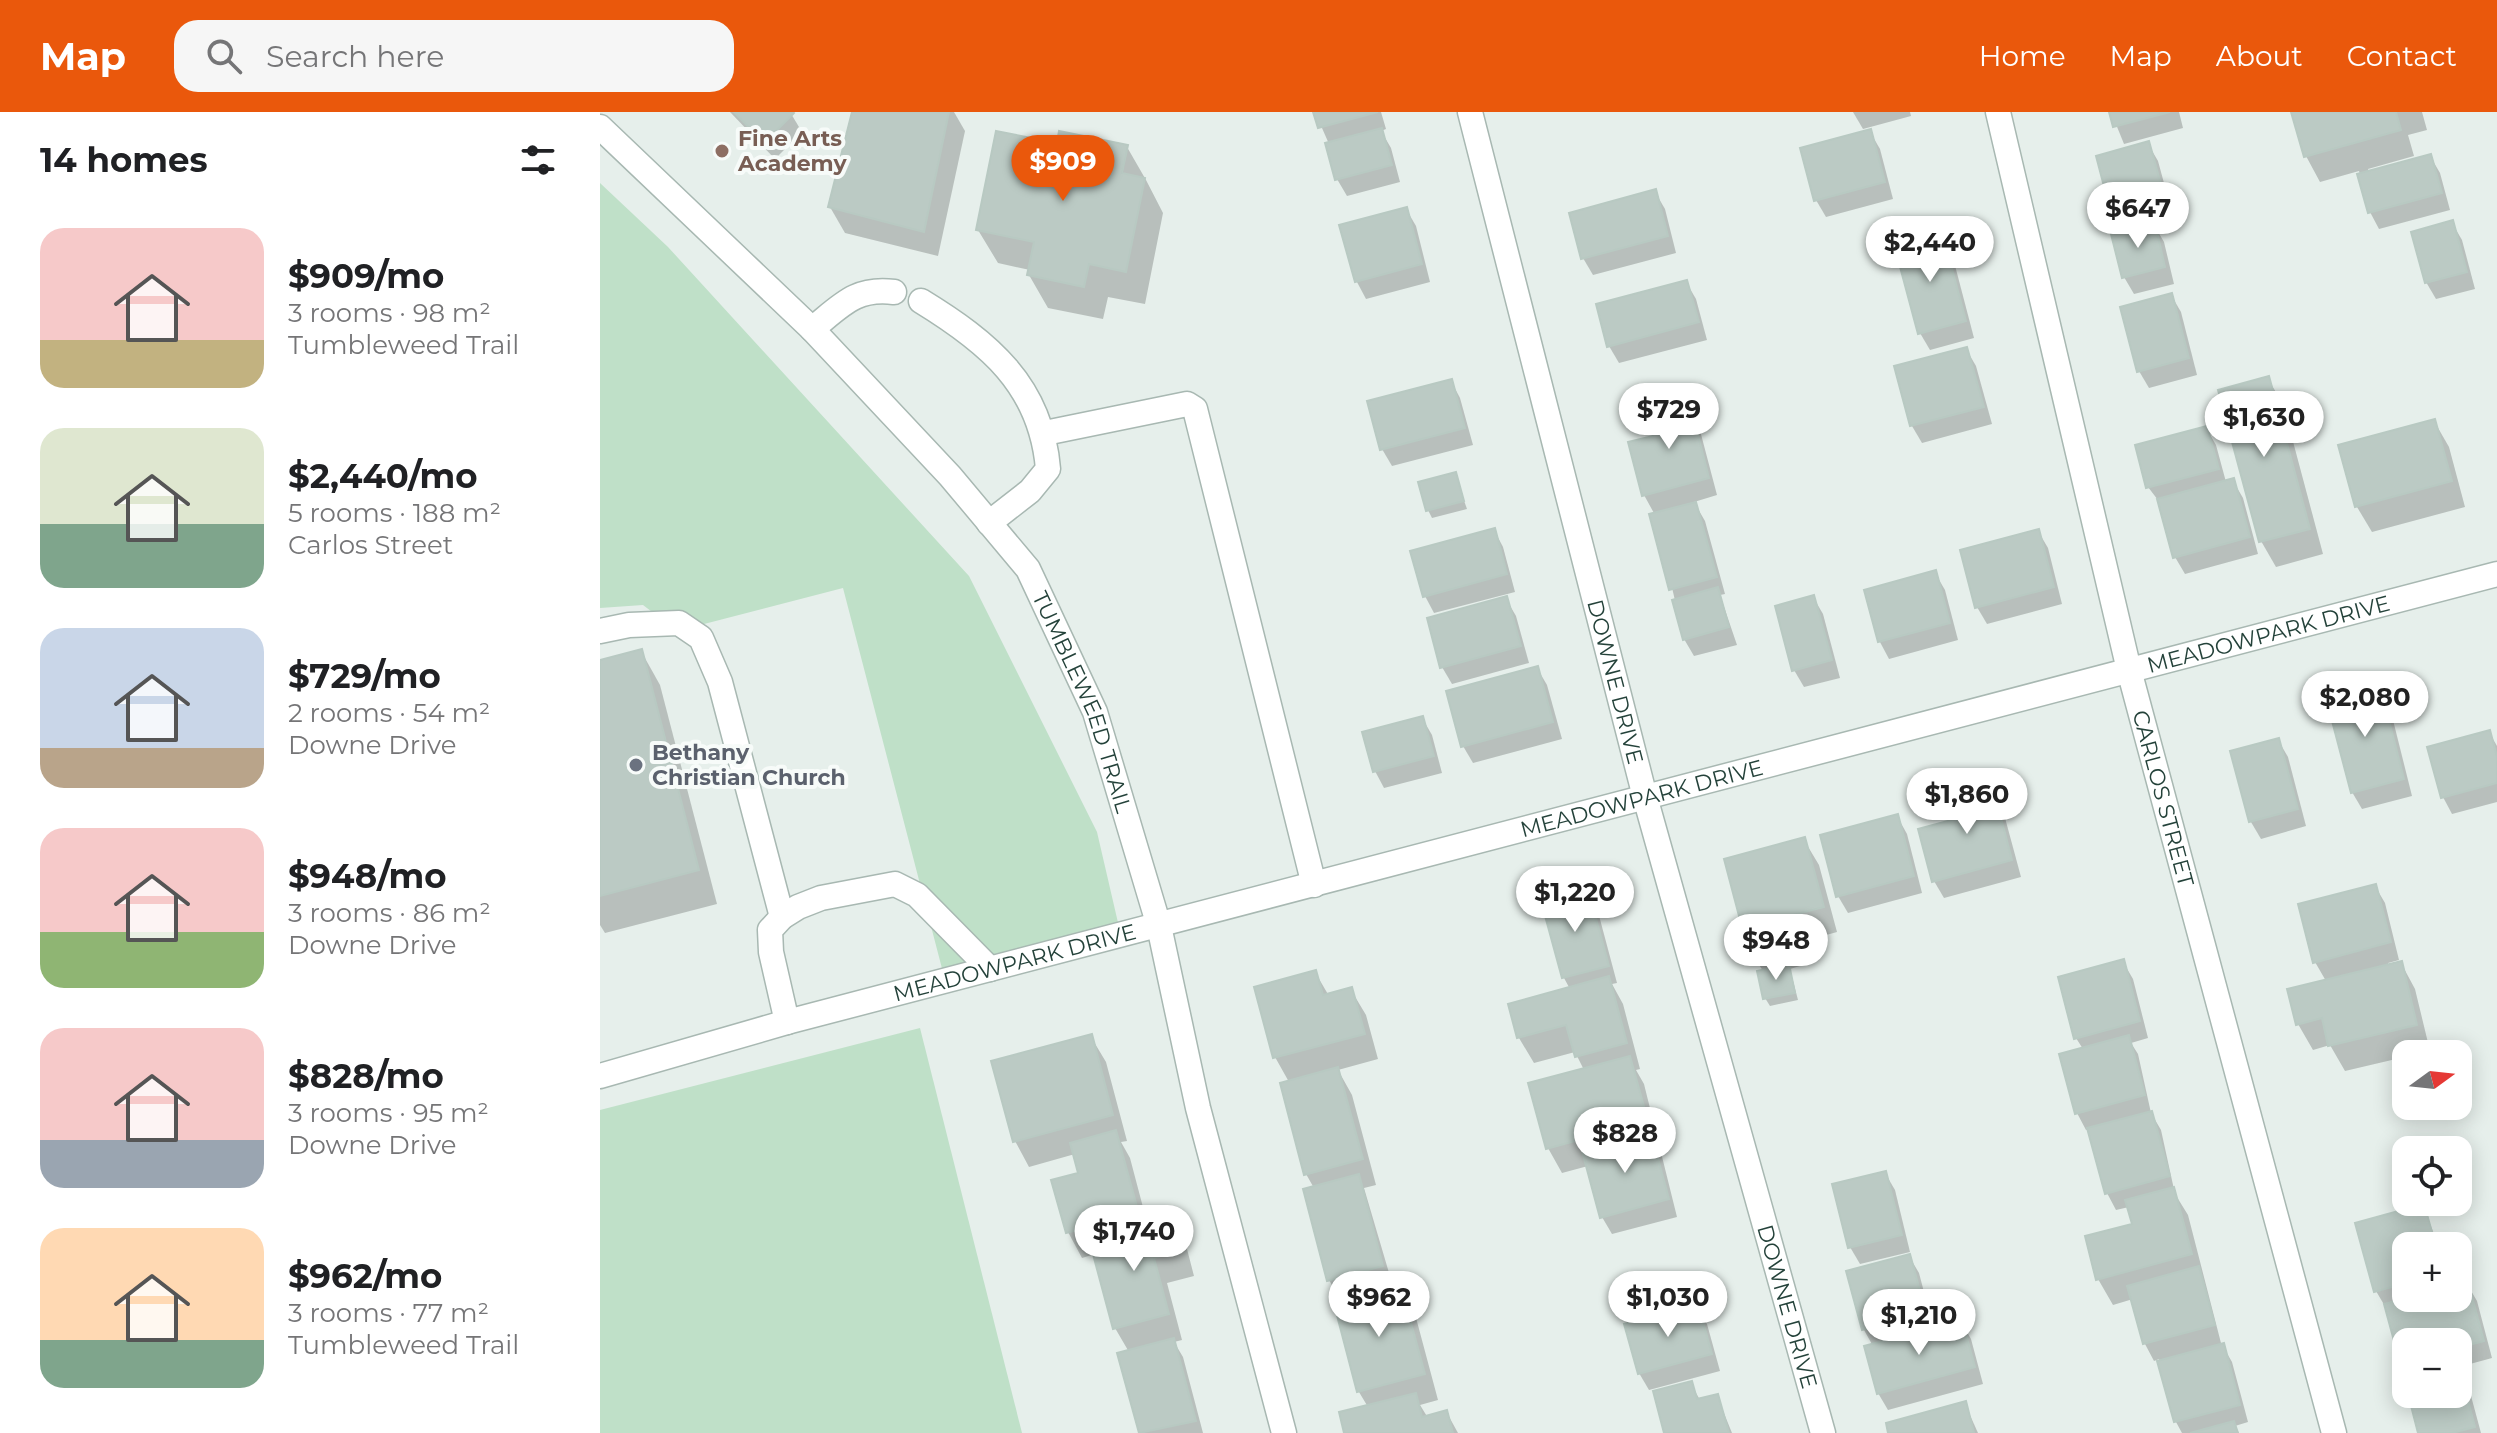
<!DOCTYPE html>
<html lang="en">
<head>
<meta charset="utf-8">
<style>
  body { margin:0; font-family:Montserrat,sans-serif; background:#f6f6f6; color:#202124; height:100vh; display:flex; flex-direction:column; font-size:30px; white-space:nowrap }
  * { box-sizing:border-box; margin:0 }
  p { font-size:26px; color:#757577 }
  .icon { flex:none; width:44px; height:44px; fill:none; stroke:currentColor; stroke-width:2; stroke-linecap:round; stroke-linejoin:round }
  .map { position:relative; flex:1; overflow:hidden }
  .details { display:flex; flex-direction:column; background:#fff; width:600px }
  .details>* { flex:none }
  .needle { width:52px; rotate:75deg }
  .buttons { position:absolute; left:1792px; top:928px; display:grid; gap:16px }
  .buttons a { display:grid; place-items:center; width:80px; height:80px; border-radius:16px; background:#fff; box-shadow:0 4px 20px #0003; font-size:40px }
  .price { position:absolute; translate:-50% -68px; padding:0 18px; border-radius:28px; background:#fff; color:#222; font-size:26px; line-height:52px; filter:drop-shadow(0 2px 4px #0008) }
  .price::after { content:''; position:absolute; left:50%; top:48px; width:24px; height:18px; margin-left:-12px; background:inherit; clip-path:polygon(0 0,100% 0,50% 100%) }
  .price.on { background:#ea580c; color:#fff }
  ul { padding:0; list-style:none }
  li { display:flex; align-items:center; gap:24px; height:200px; padding:0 40px }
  li span { display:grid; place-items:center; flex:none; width:224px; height:160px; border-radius:24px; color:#555 }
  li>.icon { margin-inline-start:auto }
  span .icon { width:96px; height:96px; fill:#fffc; stroke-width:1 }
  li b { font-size:34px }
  h2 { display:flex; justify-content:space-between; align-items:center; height:96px; padding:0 40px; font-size:34px }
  header { display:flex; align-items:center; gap:48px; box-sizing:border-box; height:112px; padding:0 40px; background:#ea580c; color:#fff }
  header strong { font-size:38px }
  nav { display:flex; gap:44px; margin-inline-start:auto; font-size:28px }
  .search { width:560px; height:72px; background:#f6f6f6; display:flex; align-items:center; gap:20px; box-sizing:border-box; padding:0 28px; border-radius:24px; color:#757577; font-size:30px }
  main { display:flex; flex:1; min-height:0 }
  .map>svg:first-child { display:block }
</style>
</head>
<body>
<header>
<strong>Map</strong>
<div class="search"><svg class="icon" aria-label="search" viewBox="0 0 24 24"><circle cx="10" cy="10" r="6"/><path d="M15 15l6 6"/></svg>Search here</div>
<nav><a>Home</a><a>Map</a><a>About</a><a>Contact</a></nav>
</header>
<main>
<section class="details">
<h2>14 homes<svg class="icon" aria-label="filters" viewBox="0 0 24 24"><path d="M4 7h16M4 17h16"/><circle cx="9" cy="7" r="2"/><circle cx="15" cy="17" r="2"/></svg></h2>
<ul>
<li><span style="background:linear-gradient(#f6c9c9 70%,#c2b280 0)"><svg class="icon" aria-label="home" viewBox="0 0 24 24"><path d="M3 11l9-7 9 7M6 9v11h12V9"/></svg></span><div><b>$909/mo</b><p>3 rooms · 98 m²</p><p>Tumbleweed Trail</p></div></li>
<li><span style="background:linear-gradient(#dfe7d0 60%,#7fa58c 0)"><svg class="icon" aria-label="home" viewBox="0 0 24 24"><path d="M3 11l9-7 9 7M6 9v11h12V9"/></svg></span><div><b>$2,440/mo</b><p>5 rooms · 188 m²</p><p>Carlos Street</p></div></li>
<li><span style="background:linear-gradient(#c9d6e8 75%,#b9a48a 0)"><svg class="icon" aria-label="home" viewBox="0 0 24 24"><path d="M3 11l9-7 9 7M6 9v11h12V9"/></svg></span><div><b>$729/mo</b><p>2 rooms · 54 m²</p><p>Downe Drive</p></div></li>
<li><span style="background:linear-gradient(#f6c9c9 65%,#8fb573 0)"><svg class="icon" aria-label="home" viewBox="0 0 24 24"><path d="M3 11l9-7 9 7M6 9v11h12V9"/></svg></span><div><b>$948/mo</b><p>3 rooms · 86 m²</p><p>Downe Drive</p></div></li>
<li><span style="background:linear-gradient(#f6c9c9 70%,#9aa5b1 0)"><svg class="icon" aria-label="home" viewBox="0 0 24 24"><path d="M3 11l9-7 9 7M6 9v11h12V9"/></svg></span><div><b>$828/mo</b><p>3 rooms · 95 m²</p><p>Downe Drive</p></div></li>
<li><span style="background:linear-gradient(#ffd9b3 70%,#7fa58c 0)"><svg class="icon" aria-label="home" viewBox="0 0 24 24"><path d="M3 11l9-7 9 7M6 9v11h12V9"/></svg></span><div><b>$962/mo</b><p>3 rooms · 77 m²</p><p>Tumbleweed Trail</p></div></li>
</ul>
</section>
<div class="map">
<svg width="1897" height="1321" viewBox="0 0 1897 1321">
  <rect width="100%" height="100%" fill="#e6efeb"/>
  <g fill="#bfe0c8">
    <path d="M0 71 68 135 369 464 497 720 519 815 345 868 243 476 77 519 43 493 0 496Z"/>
    <path d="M320 916 422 1321H0V998Z"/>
  </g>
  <g fill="#0003">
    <path d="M130 0H190L202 20 175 47Z"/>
    <path d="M254 0H354L365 19 338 144 245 121 230 95Z"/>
    <path d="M715 0H781L786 17 781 19 791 36 800 70 747 84 737 67 729 32Z"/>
    <path d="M1253 0H1310L1311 4 1263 17Z"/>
    <path d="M1511 0H1579L1583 16 1524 32Z"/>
    <path d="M1693 0H1822L1827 18 1808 23 1814 44 1768 57 1769 60 1830 44 1840 61 1850 98 1779 117 1770 100 1759 59 1720 70 1706 44Z"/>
    <path d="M1270 20 1280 37 1293 87 1226 105 1216 88Z"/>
    <path d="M1548 32 1558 49 1573 104 1542 112 1543 116 1554 113 1564 130 1574 172 1534 182 1524 165V121L1513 101 1498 45Z"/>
    <path d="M458 34 527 35 546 68 563 101 545 192 508 185 503 207 448 196 429 163 430 158 398 151 378 118Z"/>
    <path d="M1055 80 1065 97 1076 141 993 163 983 146Z"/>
    <path d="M806 97 816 114 830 170 766 187 757 170 742 115Z"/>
    <path d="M1852 111 1862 128 1875 177 1836 187 1826 170Z"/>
    <path d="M1342 125 1352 142 1374 226 1330 238 1320 221Z"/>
    <path d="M1086 170 1096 187 1107 228 1019 251 1009 234Z"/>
    <path d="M1571 183 1581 200 1597 263 1549 276 1539 259Z"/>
    <path d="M1366 237 1376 254 1392 312 1322 331 1312 314 1296 256Z"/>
    <path d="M1668 267 1683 292 1723 442 1676 455 1661 429Z"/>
    <path d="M851 269 860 286 873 333 792 354 782 337Z"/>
    <path d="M1088 290 1097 307 1117 383 1094 390 1105 409 1125 482 1120 483 1137 533 1094 544 1084 527 1055 403 1044 383 1055 325Z"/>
    <path d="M1834 309 1849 335 1865 395 1772 420 1757 395 1741 334Z"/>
    <path d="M1606 316 1616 333 1626 370 1633 369 1643 386 1658 442 1585 462 1575 445 1561 392 1548 375Z"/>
    <path d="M855 363 867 397 832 406 828 398Z"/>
    <path d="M894 418 903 435 915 480 834 501 825 484Z"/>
    <path d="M1438 419 1448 436 1462 492 1387 512 1377 495Z"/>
    <path d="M1335 461 1345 478 1358 528 1289 547 1280 530 1266 479Z"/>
    <path d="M1213 485 1223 502 1240 566 1204 575 1194 558Z"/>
    <path d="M906 487 916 504 929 551 852 572 842 555Z"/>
    <path d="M41 539 60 573 117 792 5 821 0 813V550Z"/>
    <path d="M937 556 947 573 962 627 873 651 863 634Z"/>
    <path d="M1779 575 1789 592 1812 684 1762 697 1752 680Z"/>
    <path d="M822 606 832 623 842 661 784 676 775 659Z"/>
    <path d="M1889 620 1897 634V690L1852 702 1843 685Z"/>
    <path d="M1678 628 1688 645 1706 714 1661 727 1651 710 1633 641Z"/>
    <path d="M1391 674 1401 691 1421 765 1344 786 1334 769 1361 708Z"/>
    <path d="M1297 704 1307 722 1322 781 1248 801 1238 784Z"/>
    <path d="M1204 728 1219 753 1237 820 1194 832 1200 854 1190 857 1198 888 1170 894 1165 886 1163 859 1150 838 1126 749Z"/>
    <path d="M1775 774 1785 791 1799 848 1788 851 1789 854 1801 851 1815 877 1830 939 1745 959 1730 933 1713 938 1698 912 1726 869 1715 850Z"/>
    <path d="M987 779 997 796 1017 871 1012 872 1023 892 1040 957 1036 958 1044 972 1077 1105 1012 1122 1002 1105 988 1054 962 1061 948 1036 984 958 975 940 934 951 919 926 910 893 970 877 964 866 944 791Z"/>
    <path d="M1523 850 1533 867 1548 926 1531 931 1538 942 1551 1001 1561 1018 1575 1082 1588 1103 1621 1231 1632 1250 1648 1310 1635 1314 1639 1321H1582L1576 1310 1559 1247 1554 1249 1545 1232 1533 1187 1513 1193 1498 1167 1534 1113 1529 1095 1516 1098 1507 1081 1490 1017 1486 1018 1477 1001 1483 937 1476 926Z"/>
    <path d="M715 860 729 884 751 878 766 903 778 947 738 958 752 983 776 1073 764 1076 792 1171 739 1185 729 1168 705 1078 714 1076 706 1062 689 970 675 945 656 876Z"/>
    <path d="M491 925 506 950 527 1029 521 1030 530 1046 549 1118 572 1111 587 1137 594 1164 567 1171 582 1228 574 1230 583 1245 603 1321H541L520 1243 529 1240 515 1216 495 1142 482 1146 468 1120 480 1062 475 1042 429 1055 415 1029Z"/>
    <path d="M1285 1061 1295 1078 1310 1140 1260 1152 1250 1135Z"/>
    <path d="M1823 1095 1839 1134H1806V1186H1858V1174L1867 1172 1877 1189 1892 1246 1859 1255 1867 1269 1881 1321H1820L1810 1282H1858V1230H1806V1258L1786 1196 1776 1179Z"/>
    <path d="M1309 1144 1319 1161 1334 1218 1361 1210 1371 1227 1383 1272 1288 1298 1278 1281 1273 1234 1264 1218 1249 1161Z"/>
    <path d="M800 1176 815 1202 838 1288 820 1293 828 1306 847 1301 858 1321H746L768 1295 759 1280 736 1194Z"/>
    <path d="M1097 1194 1107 1212 1120 1259 1049 1278 1039 1261Z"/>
    <path d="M1091 1272 1100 1288 1117 1284 1132 1321H1066Z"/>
    <path d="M1365 1292 1378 1321H1290Z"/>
  </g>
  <g fill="#bbcac4" stroke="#b8c9c2" stroke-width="2">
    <path d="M134 0H193L194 1 164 31Z"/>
    <path d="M252 0H349L324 120 228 95Z"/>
    <path d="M713 0H778L718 16Z"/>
    <path d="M1509 0H1570L1513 15Z"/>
    <path d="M1691 0H1796L1801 18 1704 45Z"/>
    <path d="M782 16 792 53 735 68 725 31Z"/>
    <path d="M1271 17 1285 70 1214 89 1200 36Z"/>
    <path d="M396 19 457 31 459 19 528 33 522 61 545 66 526 160 489 152 484 175 427 163 434 130 376 118Z"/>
    <path d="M1549 29 1565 87 1511 101 1496 44Z"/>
    <path d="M1831 42 1842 81 1768 101 1757 62Z"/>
    <path d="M1056 77 1068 124 981 147 969 101Z"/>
    <path d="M807 95 822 152 755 170 739 113Z"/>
    <path d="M1853 108 1867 160 1825 171 1811 120Z"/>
    <path d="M1555 111 1565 155 1522 166 1511 122Z"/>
    <path d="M1343 123 1366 209 1318 222 1295 136Z"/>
    <path d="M1087 168 1099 210 1007 235 996 192Z"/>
    <path d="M1572 181 1589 246 1537 260 1520 195Z"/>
    <path d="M1367 235 1384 295 1310 314 1294 254Z"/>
    <path d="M1669 264 1710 417 1659 430 1618 278Z"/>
    <path d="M852 267 865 316 780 338 767 289Z"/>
    <path d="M1089 288 1109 366 1042 384 1028 330 1053 324 1046 299Z"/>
    <path d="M1835 307 1852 369 1755 395 1738 333Z"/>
    <path d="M1607 314 1619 357 1546 376 1535 333Z"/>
    <path d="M856 360 864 389 826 399 818 370Z"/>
    <path d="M1634 366 1650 425 1573 446 1557 387Z"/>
    <path d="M1096 390 1117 465 1069 478 1049 402Z"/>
    <path d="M895 416 907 462 823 485 810 439Z"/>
    <path d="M1439 417 1454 475 1375 496 1360 438Z"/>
    <path d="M1336 458 1350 511 1278 530 1264 478Z"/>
    <path d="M1118 475 1129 515 1083 528 1072 488Z"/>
    <path d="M1214 483 1232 548 1192 559 1175 494Z"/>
    <path d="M907 484 921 534 840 556 827 506Z"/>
    <path d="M42 537 99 758 0 784V548Z"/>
    <path d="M938 554 953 610 861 635 846 579Z"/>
    <path d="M1780 573 1804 667 1751 681 1726 586Z"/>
    <path d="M823 604 834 644 773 660 762 620Z"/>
    <path d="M1890 618 1897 645V671L1841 686 1827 635Z"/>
    <path d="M1679 626 1698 697 1649 710 1630 639Z"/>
    <path d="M1392 671 1412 748 1332 770 1318 717 1359 706 1352 682Z"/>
    <path d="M1298 702 1314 764 1236 785 1220 723Z"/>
    <path d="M1205 725 1224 795 1181 806 1187 828 1148 838 1124 747Z"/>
    <path d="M1776 772 1791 830 1713 851 1698 792Z"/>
    <path d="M988 777 1009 854 962 866 941 789Z"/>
    <path d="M1524 847 1540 909 1474 927 1458 865Z"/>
    <path d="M1802 849 1817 913 1728 934 1722 906 1696 913 1687 877Z"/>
    <path d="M1189 852 1195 881 1163 887 1157 859Z"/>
    <path d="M716 858 723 883 752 875 765 922 673 946 654 875Z"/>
    <path d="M1009 864 1027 931 975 945 966 913 917 926 908 892Z"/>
    <path d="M492 922 513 1003 413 1030 391 949Z"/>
    <path d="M1529 923 1545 983 1475 1002 1459 942Z"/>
    <path d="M1030 944 1048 1009 946 1037 928 971Z"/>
    <path d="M738 955 763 1047 704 1063 680 971Z"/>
    <path d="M1552 999 1570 1064 1505 1082 1487 1016Z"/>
    <path d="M516 1018 539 1102 466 1121 451 1068 478 1061 470 1031Z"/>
    <path d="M1051 1021 1069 1087 1000 1106 982 1039Z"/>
    <path d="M1286 1059 1302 1123 1248 1136 1232 1072Z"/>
    <path d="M759 1062 783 1154 727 1169 703 1077Z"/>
    <path d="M1574 1075 1592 1142 1496 1168 1485 1124 1532 1112 1525 1088Z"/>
    <path d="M1824 1092 1836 1134H1806V1171L1774 1180 1755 1111Z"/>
    <path d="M573 1109 581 1138 554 1146 569 1202 513 1217 490 1131Z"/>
    <path d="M1310 1142 1326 1201 1262 1218 1246 1159Z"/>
    <path d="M1599 1154 1615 1213 1543 1232 1527 1174Z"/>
    <path d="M1868 1170 1884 1229 1858 1236V1230H1806V1250L1800 1251 1784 1192 1807 1186H1858V1172Z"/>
    <path d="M801 1174 825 1262 757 1280 734 1192Z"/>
    <path d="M1098 1192 1112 1242 1038 1262 1024 1212Z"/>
    <path d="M1362 1208 1375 1255 1277 1282 1264 1234Z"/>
    <path d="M574 1226 596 1309 539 1321 517 1241Z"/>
    <path d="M1624 1231 1640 1293 1574 1310 1557 1249Z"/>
    <path d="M1858 1250 1875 1315 1852 1321H1818L1808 1282H1858Z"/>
    <path d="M1092 1269 1097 1287 1118 1282 1129 1321H1064L1053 1279Z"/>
    <path d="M816 1281 822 1305 847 1298 853 1321H744L739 1300Z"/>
    <path d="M1366 1289 1374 1321H1288L1286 1311Z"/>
    <path d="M1634 1309 1638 1321H1590Z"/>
  </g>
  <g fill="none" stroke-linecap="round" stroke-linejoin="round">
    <defs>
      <g id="minor">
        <path id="s1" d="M870 0 1045 685 1223 1321"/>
        <path id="s2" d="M1398 0 1529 558 1734 1321"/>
        <path id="s3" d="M0 15 212 217 350 364 428 457 495 600 559 814 598 996 684 1321"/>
        <path d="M321 189C388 230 441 273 448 357L430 379 389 411"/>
        <path d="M212 217C241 194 255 175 294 180"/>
        <path d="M445 321 587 292 595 297 714 773"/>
        <path d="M0 519 29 513 79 511 101 526 120 570 182 805"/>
        <path d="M187 910 171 840 170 818 182 805 198 795 221 786 295 772 317 783 390 857"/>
        <path id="s4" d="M0 964 187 910 1897 462"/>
      </g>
    </defs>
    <use href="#minor" stroke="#a8b8b2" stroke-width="27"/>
    <use href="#minor" stroke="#fff" stroke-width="24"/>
  </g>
  <circle fill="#8d6e63" stroke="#f7fbf9" stroke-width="3" cx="122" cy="39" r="8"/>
  <circle fill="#6b7280" stroke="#f7fbf9" stroke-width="3" cx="36" cy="653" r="8"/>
  <g text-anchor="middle" stroke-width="8" stroke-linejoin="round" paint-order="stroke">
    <g font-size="22" font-weight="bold" fill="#785e54" stroke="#f7fbf9" text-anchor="start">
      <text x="138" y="34">Fine Arts<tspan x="138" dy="25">Academy</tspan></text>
    </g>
    <g font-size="22" fill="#24423a" stroke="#f7fbf9">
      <text dy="8" stroke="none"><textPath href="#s4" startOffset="1726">MEADOWPARK DRIVE</textPath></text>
      <text dy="8" stroke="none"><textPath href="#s1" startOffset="588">DOWNE DRIVE</textPath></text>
      <text dy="8" stroke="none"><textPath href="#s3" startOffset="760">TUMBLEWEED TRAIL</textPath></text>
      <text dy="8" stroke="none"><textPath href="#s4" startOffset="1078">MEADOWPARK DRIVE</textPath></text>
      <text dy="8" stroke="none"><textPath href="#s2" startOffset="706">CARLOS STREET</textPath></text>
      <text dy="8" stroke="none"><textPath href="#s4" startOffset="430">MEADOWPARK DRIVE</textPath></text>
      <text dy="8" stroke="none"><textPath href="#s1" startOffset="1236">DOWNE DRIVE</textPath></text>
    </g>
    <g font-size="22" font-weight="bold" fill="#5b616d" stroke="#f7fbf9" text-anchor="start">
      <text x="52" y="648">Bethany<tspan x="52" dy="25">Christian Church</tspan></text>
    </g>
  </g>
</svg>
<div class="buttons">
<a><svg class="needle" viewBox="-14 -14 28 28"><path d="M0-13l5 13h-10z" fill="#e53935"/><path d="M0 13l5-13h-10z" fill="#757577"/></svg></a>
<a><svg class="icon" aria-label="locate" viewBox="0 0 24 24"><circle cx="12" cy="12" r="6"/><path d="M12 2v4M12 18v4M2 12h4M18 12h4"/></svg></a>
<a>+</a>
<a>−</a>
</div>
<b class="price on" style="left:463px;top:91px">$909</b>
<b class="price" style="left:1538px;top:138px">$647</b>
<b class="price" style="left:1330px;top:172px">$2,440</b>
<b class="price" style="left:1069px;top:339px">$729</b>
<b class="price" style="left:1664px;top:347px">$1,630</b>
<b class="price" style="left:1765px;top:627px">$2,080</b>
<b class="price" style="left:1367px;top:724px">$1,860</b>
<b class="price" style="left:975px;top:822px">$1,220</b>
<b class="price" style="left:1176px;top:870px">$948</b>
<b class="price" style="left:1025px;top:1063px">$828</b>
<b class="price" style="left:534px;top:1161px">$1,740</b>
<b class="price" style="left:779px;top:1227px">$962</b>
<b class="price" style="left:1068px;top:1227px">$1,030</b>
<b class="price" style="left:1319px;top:1245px">$1,210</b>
</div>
</main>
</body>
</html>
